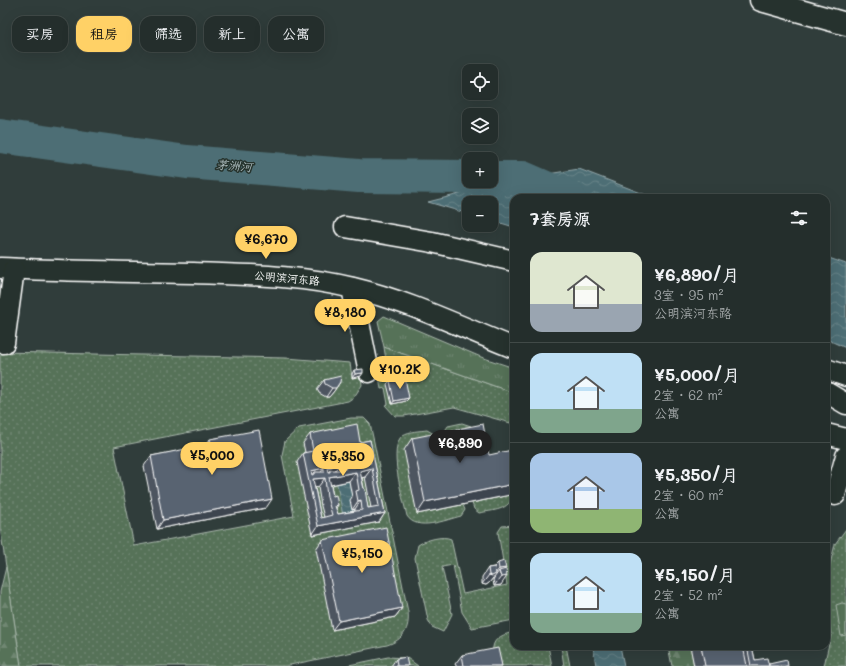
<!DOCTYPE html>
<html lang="zh">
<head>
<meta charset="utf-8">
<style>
  body { margin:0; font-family:Mali,"LXGW WenKai TC",sans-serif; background:#303a38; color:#f1f3f6; height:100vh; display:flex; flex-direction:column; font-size:15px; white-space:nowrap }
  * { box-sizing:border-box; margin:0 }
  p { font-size:13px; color:#a3a8a9 }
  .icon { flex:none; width:22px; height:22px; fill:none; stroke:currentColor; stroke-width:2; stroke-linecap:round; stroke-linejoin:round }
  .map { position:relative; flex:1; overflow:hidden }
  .drawer { position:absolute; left:510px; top:194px; width:320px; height:456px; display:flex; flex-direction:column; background:#242e2c; border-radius:12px; box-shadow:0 4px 16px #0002,0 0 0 1px #414a48 }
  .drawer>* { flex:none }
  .hud { position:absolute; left:12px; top:16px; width:380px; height:36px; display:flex; gap:8px }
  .buttons { position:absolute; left:462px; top:64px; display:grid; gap:8px }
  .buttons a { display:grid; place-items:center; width:36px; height:36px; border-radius:8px; background:#242e2c; box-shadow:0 4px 16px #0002,0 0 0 1px #414a48; font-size:20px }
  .price { position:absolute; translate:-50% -34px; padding:0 9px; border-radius:14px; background:#ffd166; color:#111; font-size:13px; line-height:26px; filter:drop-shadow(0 1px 2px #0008) }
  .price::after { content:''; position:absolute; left:50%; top:24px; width:12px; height:9px; margin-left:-6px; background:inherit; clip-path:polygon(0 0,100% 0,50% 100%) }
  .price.current { background:#222; color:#fff }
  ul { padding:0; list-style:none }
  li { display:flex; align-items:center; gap:12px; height:100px; padding:0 20px }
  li+li { border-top:1px solid #414a48 }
  li span { display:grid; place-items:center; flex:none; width:112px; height:80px; border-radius:12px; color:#555 }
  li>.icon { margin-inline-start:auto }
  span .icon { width:48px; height:48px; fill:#fffc; stroke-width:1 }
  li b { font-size:17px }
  h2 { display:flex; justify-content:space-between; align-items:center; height:48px; padding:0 20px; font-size:17px }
  .tag { padding:0 14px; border-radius:12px; background:#242e2c; box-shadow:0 4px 16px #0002,0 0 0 1px #414a48; font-size:14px; line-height:36px }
  .tag.current { background:#ffd166; color:#111 }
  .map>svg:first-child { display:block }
</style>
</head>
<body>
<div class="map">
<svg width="846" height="666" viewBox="0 0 846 666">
  <defs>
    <pattern id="grass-dots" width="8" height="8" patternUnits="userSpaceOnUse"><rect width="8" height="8" fill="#567259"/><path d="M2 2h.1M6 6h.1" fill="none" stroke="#6f8772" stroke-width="1.8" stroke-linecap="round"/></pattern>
    <pattern id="forest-firs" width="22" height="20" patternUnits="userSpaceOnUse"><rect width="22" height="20" fill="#567259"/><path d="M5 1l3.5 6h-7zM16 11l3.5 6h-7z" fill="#6f8772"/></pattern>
    <pattern id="park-tufts" width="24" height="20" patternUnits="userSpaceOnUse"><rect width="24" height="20" fill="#567259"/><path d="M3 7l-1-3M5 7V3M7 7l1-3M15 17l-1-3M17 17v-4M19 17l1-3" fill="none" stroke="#6f8772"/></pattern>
    <pattern id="water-waves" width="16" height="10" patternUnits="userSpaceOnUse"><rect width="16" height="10" fill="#4d6e74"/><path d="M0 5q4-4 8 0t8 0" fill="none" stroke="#688489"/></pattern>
  </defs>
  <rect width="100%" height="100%" fill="#303d3b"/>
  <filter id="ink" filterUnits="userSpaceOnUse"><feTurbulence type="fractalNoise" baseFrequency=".025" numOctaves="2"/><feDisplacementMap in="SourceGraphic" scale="8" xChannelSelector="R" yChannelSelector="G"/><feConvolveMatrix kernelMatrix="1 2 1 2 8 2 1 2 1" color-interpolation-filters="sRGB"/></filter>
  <g filter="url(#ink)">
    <g fill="url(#grass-dots)" stroke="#aab8ac">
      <path d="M384 347 514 393V424L454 407 404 416H395L385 405 388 404 385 388 381 389 378 370 388 373Z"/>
      <path d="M0 352 286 358 350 363 352 377 361 376 362 385 354 397 348 401 114 447 134 546 294 516 282 455 285 441 299 428 351 418H364L370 424 374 442 408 612C410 629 403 640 387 645L285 666H21L0 527Z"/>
      <path d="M462 423 471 426 444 432 448 426Z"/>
      <path d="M427 430 434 434 465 510 461 516C445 520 417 532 407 516 403 498 387 447 403 435 409 431 420 431 427 430Z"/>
      <path d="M513 494C510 511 493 510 479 513L474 509 472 503Z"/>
      <path d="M514 525V620L472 628 462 612 453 565 442 567 452 614 443 632 432 627 428 620 415 558 418 545C425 540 443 535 451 539L463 594 507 585 498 532 502 526Z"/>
      <path d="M846 529V666H824L831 635 826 594 828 573 835 544Z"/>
      <path d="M514 632V646H548L552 666H494C491 645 491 637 514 632Z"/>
      <path d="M561 646H566L570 666H564Z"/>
      <path d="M388 657 407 658 418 666H344Z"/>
    </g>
    <g fill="url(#forest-firs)" stroke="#aab8ac">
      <path d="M6 567 21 666H0V592Z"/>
      <path d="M668 646H690L694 666H672Z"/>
    </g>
    <path fill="url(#park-tufts)" stroke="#aab8ac" d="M384 316 481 357 514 368V393L384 347 378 321Z"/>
    <path fill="#567259" stroke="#aab8ac" d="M842 603 846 604V635L841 636 836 605Z"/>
    <g fill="url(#water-waves)" stroke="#94a8ac">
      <path d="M579 169 654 198H514V227L491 220V203H469V214L428 202 523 178Z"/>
      <path d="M826 257 846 264V348L826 339Z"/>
      <path d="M349 481 356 517 344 521 337 484Z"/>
      <path d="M593 646H620L624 666H596Z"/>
    </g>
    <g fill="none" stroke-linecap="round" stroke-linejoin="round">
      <g stroke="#4d6e74" stroke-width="34">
        <path d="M0 136 187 162 359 176 469 177"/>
        <path d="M491 178H523L569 198"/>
      </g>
      <defs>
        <g id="minor">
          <path d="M345 227 432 242 514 261"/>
          <path d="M0 268C64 271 129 272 194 273 247 275 301 275 353 288 408 301 461 327 514 348"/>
          <path d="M352 288 369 372"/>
          <path d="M4 343 14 269"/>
          <path d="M826 369 846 376"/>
          <path d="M826 392 846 404"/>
          <path d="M826 434 846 439"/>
          <path d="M835 495 846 456"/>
        </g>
        <path id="major" d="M761 0 846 24"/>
      </defs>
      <use href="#minor" stroke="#fff" stroke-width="23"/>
      <use href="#major" stroke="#fff" stroke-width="25"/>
      <use href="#minor" stroke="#26332d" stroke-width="20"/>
      <use href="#major" stroke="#26332d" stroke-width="22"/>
    </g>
    <g fill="#4d5561" stroke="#fff" fill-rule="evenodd">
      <path d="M354 370 361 376 352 378V374Z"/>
      <path d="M324 380 340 382 334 391 329 397H326L319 393 317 389Z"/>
      <path d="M390 381 406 401 392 404 387 384Z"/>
      <path d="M310 434 360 442 370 440 385 513 379 522 312 535 297 462 303 453 305 452 303 443ZM365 477 371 508H368L362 478ZM349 481 352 497 350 500 352 510 355 509V511L338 514 336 508 338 505 333 496 331 485ZM318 487 321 506 324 517 321 518 315 488Z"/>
      <path d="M412 438 489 455 510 495 417 514 404 450Z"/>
      <path d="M210 439 266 508 157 529 144 466 151 456 206 446Z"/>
      <path d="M322 540 402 608 395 617 332 630 316 549Z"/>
      <path d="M498 563 506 568 504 570 501 585 494 586 493 580 494 578H493L489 583 486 585 482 584V577L488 568 494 567Z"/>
      <path d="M690 646H752L755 660 769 664 788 666H694Z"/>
      <path d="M462 655 502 666H456L455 664Z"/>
      <path d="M396 659 408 666H391Z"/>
    </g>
    <g fill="#3e454f" stroke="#fff">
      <path d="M363 373 361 376 352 378 355 374Z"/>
      <path d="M340 382 334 391 329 397H326L332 388Z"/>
      <path d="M409 398 406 401 392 404 394 401Z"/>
      <path d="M370 459 363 468 352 471 357 462Z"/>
      <path d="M354 462 347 471 345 467 341 473 342 464Z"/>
      <path d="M339 465 332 474 330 472V470L325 476 327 468Z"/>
      <path d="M324 468 317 478 315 472 310 479 311 471Z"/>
      <path d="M372 468 365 477 357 479 360 471Z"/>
      <path d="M356 472 349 481 326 486 329 477Z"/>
      <path d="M325 478 318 487 310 488 313 479Z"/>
      <path d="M514 484V489L510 495 417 514 425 502Z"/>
      <path d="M272 499 266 508 157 529 163 520Z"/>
      <path d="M361 500 355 509 352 510 358 501Z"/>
      <path d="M385 513 379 522 312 535 318 526Z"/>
      <path d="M506 568 500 575 499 571 494 578H493L489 583 486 585 482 584 489 575 495 574 499 569Z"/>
      <path d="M507 576 501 585 494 586 501 577Z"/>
      <path d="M402 608 395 617 332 630 339 621Z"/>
    </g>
    <g fill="#596371" stroke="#fff" fill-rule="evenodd">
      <path d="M363 369V373L355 374 354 370Z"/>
      <path d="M341 376 340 382 336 388H332L325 384 324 380Z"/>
      <path d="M405 378 409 398 394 401 390 381Z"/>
      <path d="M357 424 360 442 370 440 385 513 318 526 303 453 313 451 310 434ZM370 459 371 463 360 464 358 466 357 462ZM354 462 355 467H345L346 469H343L342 464ZM339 465 340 470H330V472H328L327 468ZM324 468V472H315V474L312 475 311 471ZM372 468 379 506 368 508 365 489H364L360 471ZM356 472 359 490 356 491 358 501 361 500 362 510 338 514 335 506 338 505 336 495 333 496 329 477ZM325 478 327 497 332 515 321 518 313 479Z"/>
      <path d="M483 424 489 455 512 450 514 462V484L425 502 412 438Z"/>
      <path d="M259 430 272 499 163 520 151 456 211 444 210 439Z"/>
      <path d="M386 527 402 608 339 621 322 540Z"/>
      <path d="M504 561 506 568 499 569 498 563Z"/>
      <path d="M495 567 496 574 492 576 489 575 488 568Z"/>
      <path d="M506 569 507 576 501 577 499 571Z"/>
      <path d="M701 646H743L747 666H705Z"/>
      <path d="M747 646H752L755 660 767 658 769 666H751Z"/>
      <path d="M498 648 502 666H464L462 655Z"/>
      <path d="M406 657 408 666H397L396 659Z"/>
      <path d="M787 660 788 666H769V664Z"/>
    </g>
  </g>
  <g text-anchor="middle" stroke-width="3" stroke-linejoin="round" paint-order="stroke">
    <g font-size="11" fill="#fff" stroke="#26332d">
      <text transform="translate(287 278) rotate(5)" y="4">公明滨河东路</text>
    </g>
    <g font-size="12" font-style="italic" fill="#afbec0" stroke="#26332d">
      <text transform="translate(234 166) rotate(5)" y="4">茅洲河</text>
    </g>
  </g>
</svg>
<div class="buttons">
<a><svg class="icon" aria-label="locate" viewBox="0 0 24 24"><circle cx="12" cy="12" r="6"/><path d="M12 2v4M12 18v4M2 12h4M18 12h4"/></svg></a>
<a><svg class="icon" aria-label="layers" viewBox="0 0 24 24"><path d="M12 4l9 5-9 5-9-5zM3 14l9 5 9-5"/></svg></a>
<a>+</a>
<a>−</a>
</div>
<b class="price" style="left:266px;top:260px">¥6,670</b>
<b class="price" style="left:345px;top:333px">¥8,180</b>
<b class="price" style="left:400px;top:390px">¥10.2K</b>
<b class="price current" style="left:460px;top:464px">¥6,890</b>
<b class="price" style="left:212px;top:476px">¥5,000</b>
<b class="price" style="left:343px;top:477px">¥5,350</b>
<b class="price" style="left:362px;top:574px">¥5,150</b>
<div class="hud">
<a class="tag">买房</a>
<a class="tag current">租房</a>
<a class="tag">筛选</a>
<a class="tag">新上</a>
<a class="tag">公寓</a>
</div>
<section class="drawer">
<h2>7套房源<svg class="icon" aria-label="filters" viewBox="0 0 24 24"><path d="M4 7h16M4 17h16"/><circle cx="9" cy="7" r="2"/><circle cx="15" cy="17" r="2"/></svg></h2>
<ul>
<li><span style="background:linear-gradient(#dfe7d0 65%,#9aa5b1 0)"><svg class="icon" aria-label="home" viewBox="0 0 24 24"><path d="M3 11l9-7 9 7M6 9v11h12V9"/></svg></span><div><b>¥6,890/月</b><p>3室 · 95 m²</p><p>公明滨河东路</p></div></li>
<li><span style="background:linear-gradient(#bfe0f5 70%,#7fa58c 0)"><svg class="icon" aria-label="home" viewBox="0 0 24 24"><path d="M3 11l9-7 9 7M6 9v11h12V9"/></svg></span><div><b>¥5,000/月</b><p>2室 · 62 m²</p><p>公寓</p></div></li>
<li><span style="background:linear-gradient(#a9c7e8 70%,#8fb573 0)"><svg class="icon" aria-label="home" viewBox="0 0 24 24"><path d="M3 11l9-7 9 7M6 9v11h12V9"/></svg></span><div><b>¥5,350/月</b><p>2室 · 60 m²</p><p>公寓</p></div></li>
<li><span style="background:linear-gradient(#bfe0f5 75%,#7fa58c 0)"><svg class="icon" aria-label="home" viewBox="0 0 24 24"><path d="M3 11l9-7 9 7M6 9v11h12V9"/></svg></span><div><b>¥5,150/月</b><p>2室 · 52 m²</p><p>公寓</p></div></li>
</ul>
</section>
</div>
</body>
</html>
